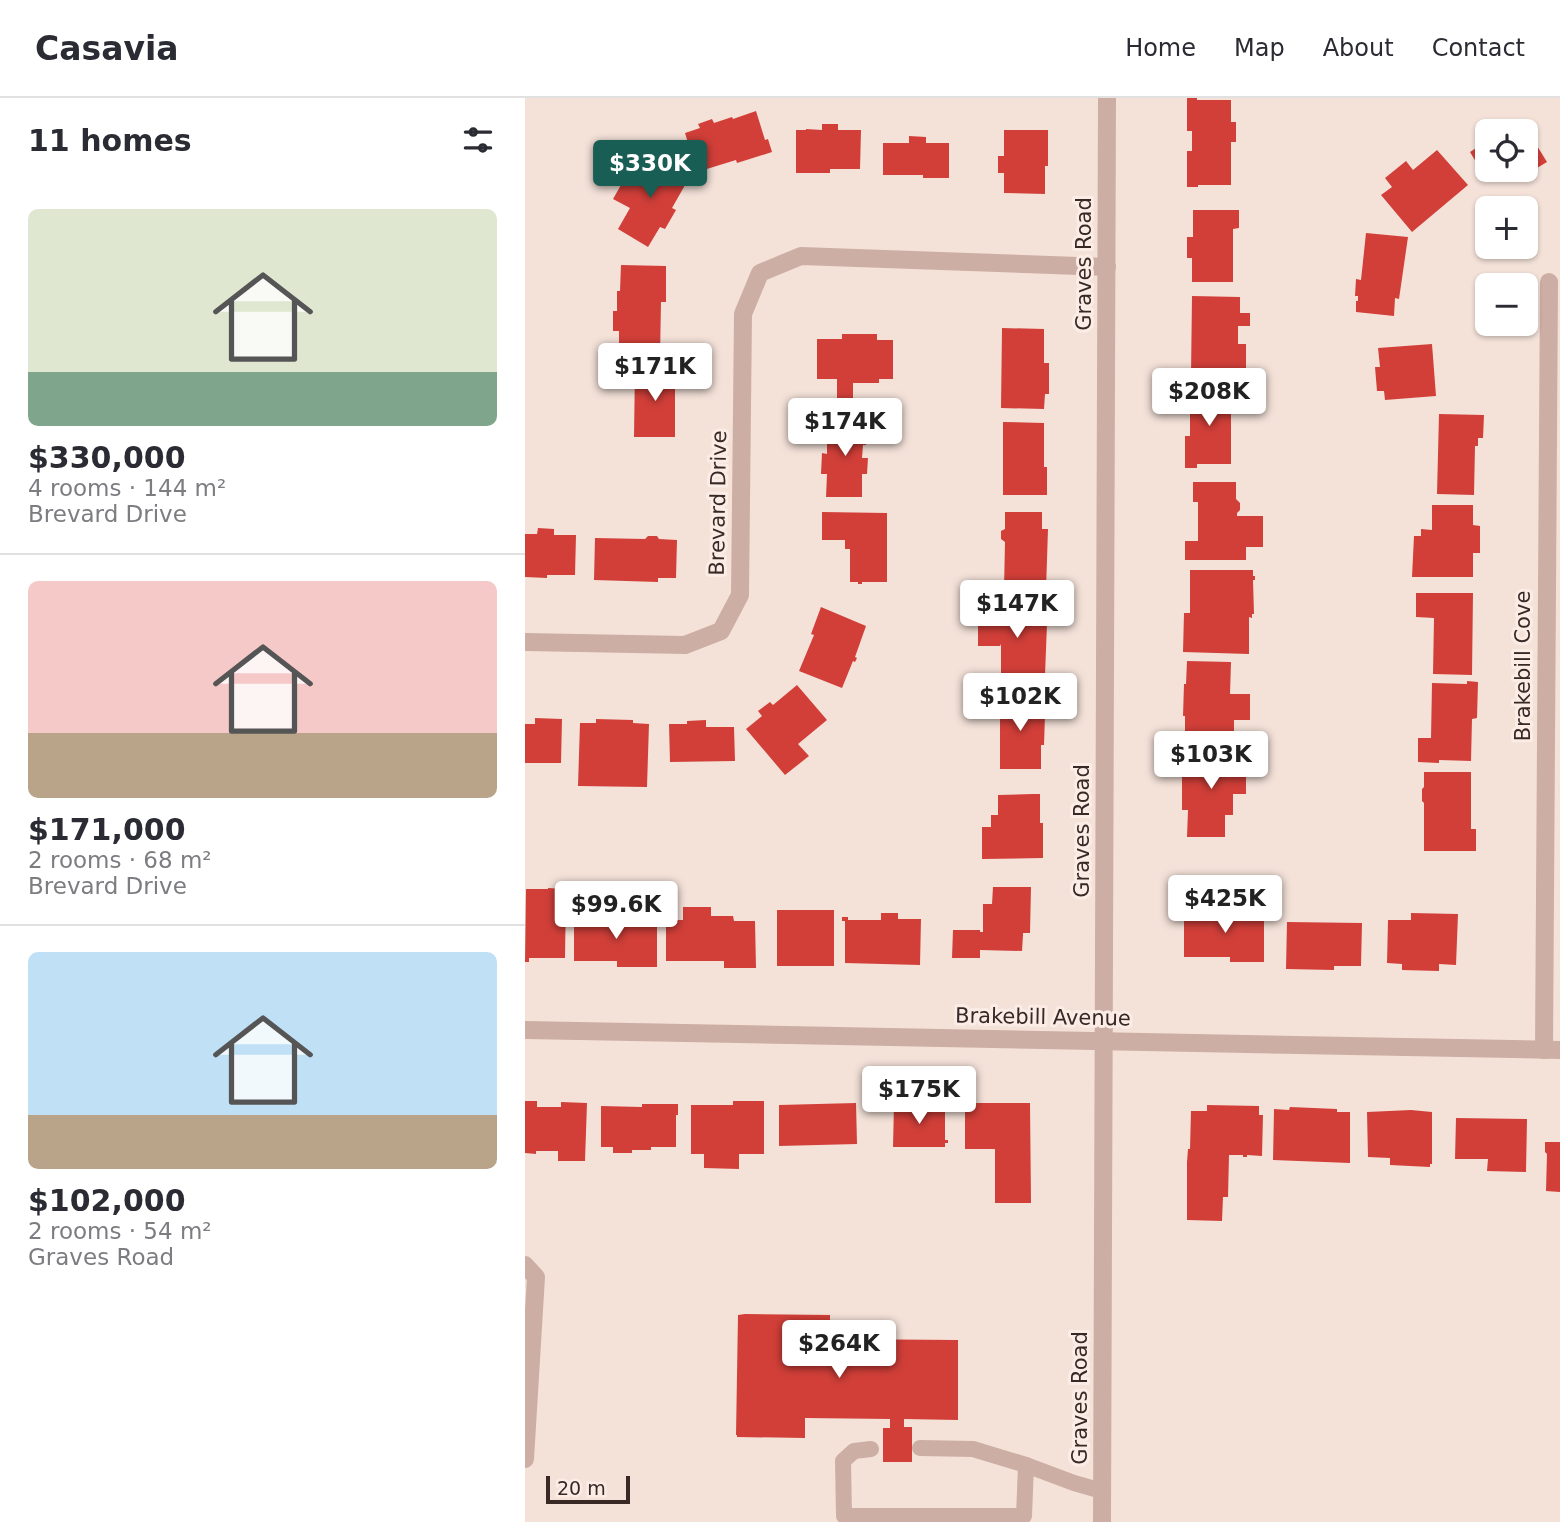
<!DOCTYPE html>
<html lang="en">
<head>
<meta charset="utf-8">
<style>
  body { margin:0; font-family:"DejaVu Sans",sans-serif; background:#f7f7f7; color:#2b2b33; height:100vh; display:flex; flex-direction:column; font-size:26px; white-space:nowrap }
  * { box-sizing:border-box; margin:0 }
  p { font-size:23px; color:#7c7c81 }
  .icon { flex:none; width:38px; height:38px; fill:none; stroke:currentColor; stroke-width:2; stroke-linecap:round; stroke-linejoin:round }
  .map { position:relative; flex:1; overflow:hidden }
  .details { display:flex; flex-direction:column; background:#fff; width:525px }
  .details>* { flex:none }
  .controls { position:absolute; left:950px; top:21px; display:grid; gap:14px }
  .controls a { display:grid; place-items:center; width:63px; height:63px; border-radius:10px; background:#fff; box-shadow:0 2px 5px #0004; font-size:35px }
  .scale { position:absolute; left:21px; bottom:18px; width:84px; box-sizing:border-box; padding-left:7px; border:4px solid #382826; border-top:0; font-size:19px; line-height:24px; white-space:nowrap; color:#382826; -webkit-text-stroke:5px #fbede6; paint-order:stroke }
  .price { position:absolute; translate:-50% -60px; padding:0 16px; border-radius:7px; background:#fff; color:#222; font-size:23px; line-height:46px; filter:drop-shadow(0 2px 4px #0008) }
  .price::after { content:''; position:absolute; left:50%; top:42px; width:21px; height:16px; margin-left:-10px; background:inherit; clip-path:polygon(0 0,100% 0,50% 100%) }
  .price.active { background:#185e54; color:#fff }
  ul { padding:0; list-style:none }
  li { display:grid; align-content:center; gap:14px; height:371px; padding:0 28px }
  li+li { border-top:2px solid #e1e1e2 }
  li span { display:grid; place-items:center; height:217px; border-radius:10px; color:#555 }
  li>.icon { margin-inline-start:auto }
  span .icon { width:126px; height:126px; fill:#fffc; stroke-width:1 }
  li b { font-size:30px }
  h2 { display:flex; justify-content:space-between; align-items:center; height:84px; padding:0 28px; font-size:30px }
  header { display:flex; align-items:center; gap:42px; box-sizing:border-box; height:98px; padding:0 35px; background:#fff; border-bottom:2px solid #e1e1e2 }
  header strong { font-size:33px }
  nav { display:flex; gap:38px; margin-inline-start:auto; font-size:24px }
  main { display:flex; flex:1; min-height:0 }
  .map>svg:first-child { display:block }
</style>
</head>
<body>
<header>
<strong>Casavia</strong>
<nav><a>Home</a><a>Map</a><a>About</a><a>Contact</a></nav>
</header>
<main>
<section class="details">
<h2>11 homes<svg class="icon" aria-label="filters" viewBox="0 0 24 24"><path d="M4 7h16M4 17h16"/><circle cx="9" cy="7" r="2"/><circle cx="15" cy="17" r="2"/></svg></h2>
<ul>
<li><span style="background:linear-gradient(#dfe7d0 75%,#7fa58c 0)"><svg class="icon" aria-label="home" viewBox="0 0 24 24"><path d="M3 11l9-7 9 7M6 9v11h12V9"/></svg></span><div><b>$330,000</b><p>4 rooms · 144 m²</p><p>Brevard Drive</p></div></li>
<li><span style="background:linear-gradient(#f6c9c9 70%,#b9a48a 0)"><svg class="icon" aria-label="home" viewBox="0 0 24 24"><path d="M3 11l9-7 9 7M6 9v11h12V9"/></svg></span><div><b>$171,000</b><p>2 rooms · 68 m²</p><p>Brevard Drive</p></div></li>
<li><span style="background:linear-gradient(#bfe0f5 75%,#b9a48a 0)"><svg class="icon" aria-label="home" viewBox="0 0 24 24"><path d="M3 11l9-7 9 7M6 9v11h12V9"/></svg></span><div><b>$102,000</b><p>2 rooms · 54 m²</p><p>Graves Road</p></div></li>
</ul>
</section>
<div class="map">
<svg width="1035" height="1424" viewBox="0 0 1035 1424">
  <rect width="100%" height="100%" fill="#f4e2d9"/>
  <g fill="#d23f39">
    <path d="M662 0H672V2H706V24H711V44H706V87H673V89H662V53H667V33H662Z"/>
    <path d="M231 13 240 42 243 41 247 54 212 65 211 62 172 74 160 35 175 30 173 26 187 21 189 25 207 19 208 21Z"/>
    <path d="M996 22 1022 64 990 83 983 72 963 84 945 54 962 43V72H1001V33H978Z"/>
    <path d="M297 26H313V32H336L335 71H305V75H271V32H281V31L297 32Z"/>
    <path d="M479 32H523V68H520V96L479 95V75H473V58H479Z"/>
    <path d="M384 38 401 39V45H424V80H398V77H358V45H384Z"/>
    <path d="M912 52 943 87 887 134 856 97 867 89 860 80 881 63 888 72Z"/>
    <path d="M124 62 132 66 134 63 164 80 147 110 151 112 140 131 135 129 123 149 93 131 105 110 88 101 104 73 114 79Z"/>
    <path d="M668 112H714V130L708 131V184H667V160H662V139H668Z"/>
    <path d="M841 135 883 139 874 201 870 200 869 218 831 214V203H833V198H830L831 181 836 182Z"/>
    <path d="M96 167 141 168V204H136L135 259H94V233H88V213H92V193H95Z"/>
    <path d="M667 198 715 199V215H725V228H713V246H721V277H666Z"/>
    <path d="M477 230 519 231V265H524V296H520L519 311 476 310Z"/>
    <path d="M317 236H352V242H368V281H354V285H328V306H312V281H292V241H317Z"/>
    <path d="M907 246 911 298 860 302 859 293H852L850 269H855L853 250Z"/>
    <path d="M110 270H150V339H109Z"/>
    <path d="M665 290H706V366H672V370H660V338H665Z"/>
    <path d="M914 316 959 317 958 340H953V348H950L949 397 912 396Z"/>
    <path d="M302 321 342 322 341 347H338L337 360H343L342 376H337V399H301L302 376H296L297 355 302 356Z"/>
    <path d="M478 324 519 325V369H522V397H478Z"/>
    <path d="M668 384H711V401L715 405V412L712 415V418H738V449H721V462H660V443H673V404H668Z"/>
    <path d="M907 407H948V427L955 428V455H948V479H887L889 438H896V431L907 432Z"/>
    <path d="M297 414 362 415V484H337V486H333V484H325V451H320V442H297Z"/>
    <path d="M480 414H517V431H523L521 492 479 491 480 444 476 441V433L480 431Z"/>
    <path d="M13 430 29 431V437H51L50 477H22V480L0 479V436H12Z"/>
    <path d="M123 438H132L134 441 152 442 151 480H133V484L69 482 70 440 120 441Z"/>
    <path d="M665 472H728V478H730V482H728L729 516H727V520L724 519V556L658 554 659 515H665Z"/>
    <path d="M891 495H948L947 577 908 576 909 520 891 519Z"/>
    <path d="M296 509 341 528 330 559 332 560 330 564 328 563 317 590 274 573 289 537 286 536Z"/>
    <path d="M466 511H517V526H522L520 577H476V546L475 548H453V527H466Z"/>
    <path d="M662 563 706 564 705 596H725V622H709V646H697V643H660V618H658L659 586H661Z"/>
    <path d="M942 583 953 584 952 620 947 621 946 663 914 662V665L893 664V640H906L907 585 942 586Z"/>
    <path d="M272 587 302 622 273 646 284 658 260 677 221 631 237 618 233 613 245 604 248 607Z"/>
    <path d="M464 602H516V617H520L519 647H516V671H475V619H464Z"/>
    <path d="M10 620 37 621 36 665H0V626H10Z"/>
    <path d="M71 621 108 622V625L124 626 122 689 53 688 55 625H71Z"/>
    <path d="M181 622V629H209L210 663 145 664 144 626H162V623Z"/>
    <path d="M657 657H721V696H708V717H700V739H662L663 712H657Z"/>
    <path d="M899 674H946V731H951V753H899V705L897 703V691L899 689Z"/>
    <path d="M508 696H515V725H518V760L457 761V729H466V717H473V697Z"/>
    <path d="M468 789H506L505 835H498V837L497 853 455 852V860H427L428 832H455V834H458V806H467Z"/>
    <path d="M23 790 41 791 40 860H4V864H0L1 791H23Z"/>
    <path d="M158 809H186V818H208L209 823H230L231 870H199V863H141V822H158Z"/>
    <rect x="252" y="812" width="57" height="56"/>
    <path d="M659 813H739V864H705V859H659Z"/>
    <path d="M356 815H373V821H396L395 867 320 865V823H317V819H323V822H356Z"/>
    <path d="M886 815 933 816 931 867 914 866V873L877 872V866L862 865 863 822H886Z"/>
    <path d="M64 816H85V820L105 819V822H132V869H92V863H49V822H64Z"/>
    <path d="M762 824 837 825 836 868H809V872L761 871Z"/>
    <path d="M0 1003H12V1009H36V1004L62 1005 60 1063H33V1053H11V1056L0 1055Z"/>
    <path d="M208 1003H239V1056H214V1071L179 1070V1056H166V1007H208Z"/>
    <path d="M331 1005 332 1046 254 1048V1007Z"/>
    <path d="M440 1005H505L506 1105H470V1051H440Z"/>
    <path d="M117 1006H153V1017H151V1049H126V1052H107V1055H88V1049H76V1008L117 1009Z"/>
    <path d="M369 1006 420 1007V1042H423V1045H420V1049H368Z"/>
    <path d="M682 1007 734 1008V1017H738L737 1058 722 1057V1059H718V1057H704L703 1099H698L697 1123 662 1122V1064L663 1051H665L666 1013H682Z"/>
    <path d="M765 1009 812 1011V1014H825V1065L748 1062 749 1011 764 1012Z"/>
    <path d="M886 1012 907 1014V1066H905V1069L865 1067V1060L843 1059 842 1014Z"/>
    <path d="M931 1020 1002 1021 1001 1074 962 1073 963 1061H930Z"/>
    <path d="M1020 1044H1035V1094L1021 1093 1022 1056 1020 1054Z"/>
    <path d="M220 1216 305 1217V1241L433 1242V1322L379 1321V1329H387V1364H358V1330H365V1321L280 1320V1340L212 1339V1337H211L213 1217Z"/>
  </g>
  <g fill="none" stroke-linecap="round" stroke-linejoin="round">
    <g stroke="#cdaea4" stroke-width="16">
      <path d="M395 1350 448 1351 501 1367"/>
      <path d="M346 1351 329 1353 318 1363 319 1418H499L501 1367 549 1385 577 1393"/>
    </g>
    <g stroke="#cdaea4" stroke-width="18">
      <path d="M0 544 160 547 196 533 215 497 218 216 235 175 276 158 582 169"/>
      <path d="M0 932 1035 952"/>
      <path d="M1019 952 1024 184"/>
      <path d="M0 1167 11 1179 0 1361"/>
    </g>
    <path stroke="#cdaea4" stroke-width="18" d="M577 1424 582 0"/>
  </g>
  <g text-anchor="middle" stroke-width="6" stroke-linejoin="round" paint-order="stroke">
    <g font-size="21" fill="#382826" stroke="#fbede6">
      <text transform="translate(559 166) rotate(-90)" y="7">Graves Road</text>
      <text transform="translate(193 405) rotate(-89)" y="7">Brevard Drive</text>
      <text transform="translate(998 568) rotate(-90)" y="7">Brakebill Cove</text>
      <text transform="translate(557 733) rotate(-90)" y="7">Graves Road</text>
      <text transform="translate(518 919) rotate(1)" y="7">Brakebill Avenue</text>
      <text transform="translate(555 1300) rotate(-90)" y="7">Graves Road</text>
    </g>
  </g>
</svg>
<div class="controls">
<a><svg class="icon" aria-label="locate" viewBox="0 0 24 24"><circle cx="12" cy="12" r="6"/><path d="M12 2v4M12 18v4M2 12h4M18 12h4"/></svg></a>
<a>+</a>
<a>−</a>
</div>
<div class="scale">20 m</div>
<b class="price active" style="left:125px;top:102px">$330K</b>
<b class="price" style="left:130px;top:305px">$171K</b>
<b class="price" style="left:684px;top:330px">$208K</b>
<b class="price" style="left:320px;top:360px">$174K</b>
<b class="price" style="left:492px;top:542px">$147K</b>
<b class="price" style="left:495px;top:635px">$102K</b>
<b class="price" style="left:686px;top:693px">$103K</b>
<b class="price" style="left:700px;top:837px">$425K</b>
<b class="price" style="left:91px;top:843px">$99.6K</b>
<b class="price" style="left:394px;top:1028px">$175K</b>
<b class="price" style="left:314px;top:1282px">$264K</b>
</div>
</main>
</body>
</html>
